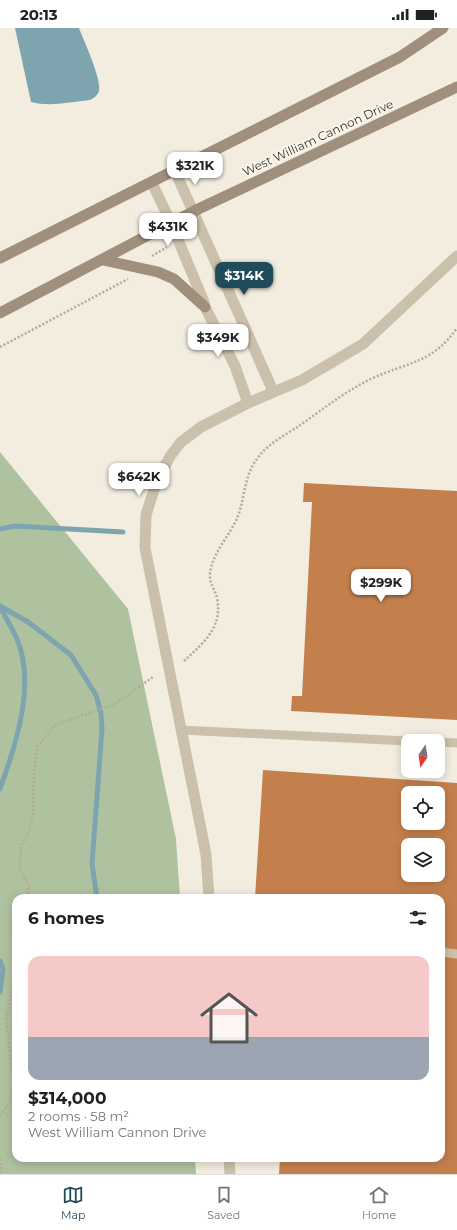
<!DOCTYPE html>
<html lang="en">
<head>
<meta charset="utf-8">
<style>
  body { margin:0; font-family:Montserrat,sans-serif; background:#f6f6f6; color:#202124; height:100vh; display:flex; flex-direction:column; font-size:15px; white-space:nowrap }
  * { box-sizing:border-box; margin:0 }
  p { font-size:13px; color:#757577 }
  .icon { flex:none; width:22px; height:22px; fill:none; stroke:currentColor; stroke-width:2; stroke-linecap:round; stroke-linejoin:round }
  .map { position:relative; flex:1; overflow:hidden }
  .panel { position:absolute; left:12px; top:866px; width:433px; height:268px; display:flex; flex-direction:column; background:#fff; border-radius:12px; box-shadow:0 2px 10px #0003 }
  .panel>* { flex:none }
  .needle { width:26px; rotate:192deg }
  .tools { position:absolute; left:401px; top:706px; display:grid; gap:8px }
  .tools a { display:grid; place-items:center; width:44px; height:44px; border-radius:8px; background:#fff; box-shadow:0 2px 10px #0003; font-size:20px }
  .price { position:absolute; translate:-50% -34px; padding:0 9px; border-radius:8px; background:#fff; color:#222; font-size:13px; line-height:26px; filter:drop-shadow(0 1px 2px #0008) }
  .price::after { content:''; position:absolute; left:50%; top:24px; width:12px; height:9px; margin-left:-6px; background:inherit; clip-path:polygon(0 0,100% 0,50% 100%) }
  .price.selected { background:#204b5a; color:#fff }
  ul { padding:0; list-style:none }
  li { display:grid; align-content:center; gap:8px; height:212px; padding:0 16px }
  li span { display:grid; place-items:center; height:124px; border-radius:12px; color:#555 }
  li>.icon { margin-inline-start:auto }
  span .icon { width:72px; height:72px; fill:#fffc; stroke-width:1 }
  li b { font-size:17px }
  h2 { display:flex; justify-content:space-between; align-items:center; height:48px; padding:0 16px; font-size:17px }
  .status { display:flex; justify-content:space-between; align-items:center; height:28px; padding:0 20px; background:#fff; direction:ltr }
  .status svg { height:11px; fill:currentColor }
  .tabs { display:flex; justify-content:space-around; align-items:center; height:56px; border-top:1px solid #e0e0e0; background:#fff; font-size:11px; color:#757577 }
  .tabs a { display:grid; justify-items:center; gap:2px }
  .tabs .selected { color:#204b5a }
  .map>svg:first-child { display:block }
</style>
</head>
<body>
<div class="status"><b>20:13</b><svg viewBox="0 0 49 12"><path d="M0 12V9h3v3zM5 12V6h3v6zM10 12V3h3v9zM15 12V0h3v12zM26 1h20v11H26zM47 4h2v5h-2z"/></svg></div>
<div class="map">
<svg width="457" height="1146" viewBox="0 0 457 1146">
  <rect width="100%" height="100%" fill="#f2eddf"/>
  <path fill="#afc29f" d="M0 424 128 581 176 811 180 870H16V1130H195L196 1146H0Z"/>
  <path fill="#7ea4af" d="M79 0C84 13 102 52 99 63 97 68 94 70 90 72 70 74 50 79 31 74L15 0Z"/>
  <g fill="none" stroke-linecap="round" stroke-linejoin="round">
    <g stroke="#7ea4af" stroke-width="5">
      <path d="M0 501 15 498 123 504"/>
      <path d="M0 578 28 594 71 627 96 667 101 685 102 701 92 836 97 870"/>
      <path d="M0 578C5 589 12 600 17 611 36 656 16 717 0 761"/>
      <path d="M0 933 3 941 0 964"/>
    </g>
  </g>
  <g fill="#c4804c" fill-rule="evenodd">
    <path d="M304 455 457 463V692L291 683 292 668H302L312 474H303Z"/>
    <path d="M263 742 457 755V1146H279L280 1130H441V870H255ZM408 765H438V795H408ZM408 817H438V847H408Z"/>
  </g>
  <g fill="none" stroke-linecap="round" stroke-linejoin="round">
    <g stroke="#b7aa95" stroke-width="2.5" stroke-dasharray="2 2" stroke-linecap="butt">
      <path d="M152 228 167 219"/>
      <path d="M0 319 128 251"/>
      <path d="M184 633C203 615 223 600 217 570 215 561 209 556 210 545 213 523 230 508 238 488 245 469 244 448 257 431 266 417 285 407 299 398 323 381 347 362 373 350 408 334 433 335 457 300"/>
      <path d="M27 870 29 857 20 841 21 819 29 803 33 787 34 745 38 718 55 697 115 676 153 649"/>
      <path d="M16 887C9 898 14 914 16 925"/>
      <path d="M0 1088 10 1075 14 1057 6 991 16 947"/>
      <path d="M0 1131 2 1138 0 1145"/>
    </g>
    <g stroke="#cbc0ab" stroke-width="9">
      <path d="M181 702 408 713"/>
      <path d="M438 714 457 715"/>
      <path d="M441 924 457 926"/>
    </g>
    <g stroke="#cbc0ab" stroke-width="11">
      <path d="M175 143 273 363"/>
      <path d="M152 155 171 195 204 274 205 279 235 338 248 375"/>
      <path d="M209 870 206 827 201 801 145 520 146 487 151 471 158 450 171 427 181 414 201 399 248 375 302 352 363 316 457 228"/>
      <path d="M229 1130 230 1146"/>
    </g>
    <g stroke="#9f8f7c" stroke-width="11">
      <path d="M0 230 400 29 443 0"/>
      <path d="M103 232 158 244 174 251 205 279"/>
      <path d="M0 285 194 183 457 59"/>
    </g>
  </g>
  <g text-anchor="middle" stroke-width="4" stroke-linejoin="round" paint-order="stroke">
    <g font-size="12" fill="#39312a" stroke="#faf6ec">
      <text transform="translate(318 110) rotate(-25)" y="4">West William Cannon Drive</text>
    </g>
  </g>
</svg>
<div class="tools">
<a><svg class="needle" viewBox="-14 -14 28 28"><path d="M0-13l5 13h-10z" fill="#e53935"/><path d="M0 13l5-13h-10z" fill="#757577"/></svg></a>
<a><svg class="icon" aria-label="locate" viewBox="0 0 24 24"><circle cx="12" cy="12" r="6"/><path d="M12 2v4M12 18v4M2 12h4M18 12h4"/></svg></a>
<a><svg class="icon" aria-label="layers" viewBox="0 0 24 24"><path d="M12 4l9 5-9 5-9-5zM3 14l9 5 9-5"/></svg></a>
</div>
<b class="price" style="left:195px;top:158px">$321K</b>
<b class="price" style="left:168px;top:219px">$431K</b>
<b class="price selected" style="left:244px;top:268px">$314K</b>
<b class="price" style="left:218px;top:330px">$349K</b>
<b class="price" style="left:139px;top:469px">$642K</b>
<b class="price" style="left:381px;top:575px">$299K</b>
<section class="panel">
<h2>6 homes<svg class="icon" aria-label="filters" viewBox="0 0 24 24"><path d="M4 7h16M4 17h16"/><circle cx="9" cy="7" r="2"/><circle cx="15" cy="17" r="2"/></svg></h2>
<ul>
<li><span style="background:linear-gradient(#f6c9c9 65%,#9aa5b1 0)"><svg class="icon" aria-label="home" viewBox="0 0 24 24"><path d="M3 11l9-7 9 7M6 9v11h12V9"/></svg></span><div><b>$314,000</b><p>2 rooms · 58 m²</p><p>West William Cannon Drive</p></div></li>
</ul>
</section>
</div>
<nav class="tabs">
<a class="selected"><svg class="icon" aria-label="map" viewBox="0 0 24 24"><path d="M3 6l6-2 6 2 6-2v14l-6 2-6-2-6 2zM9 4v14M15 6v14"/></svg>Map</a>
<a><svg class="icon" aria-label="saved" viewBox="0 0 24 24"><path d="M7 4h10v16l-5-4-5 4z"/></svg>Saved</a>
<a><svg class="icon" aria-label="home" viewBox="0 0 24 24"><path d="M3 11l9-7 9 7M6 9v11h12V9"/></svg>Home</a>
</nav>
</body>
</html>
